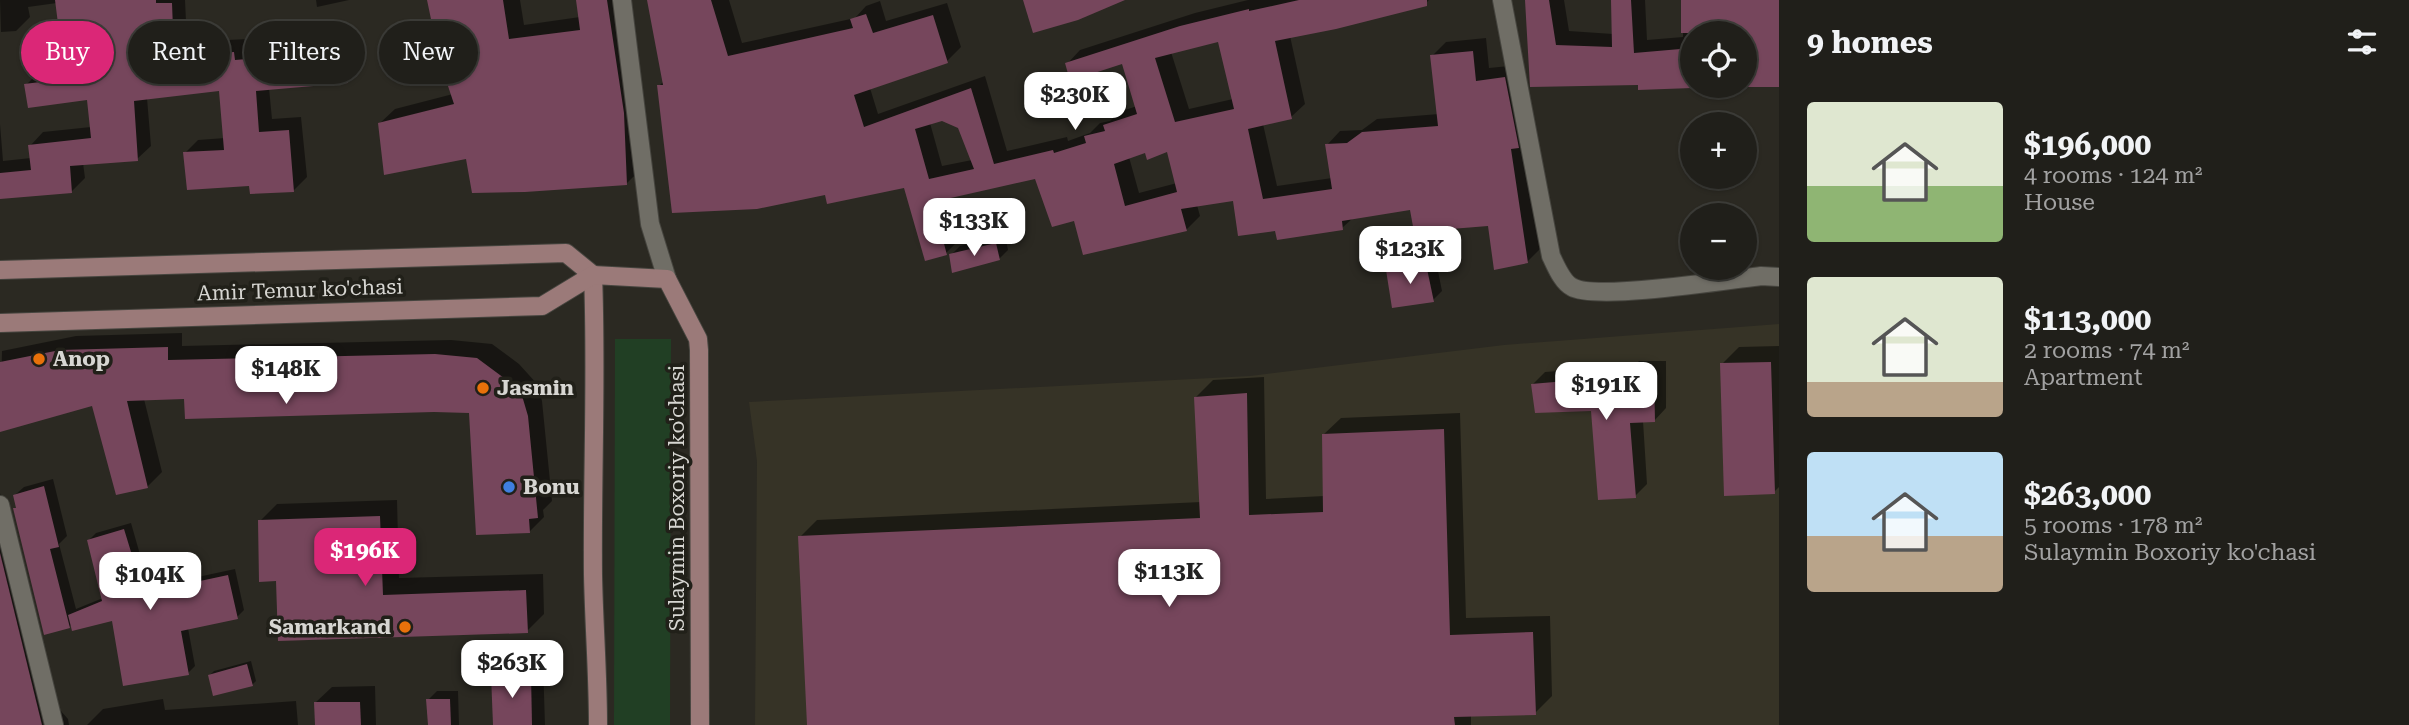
<!DOCTYPE html>
<html lang="en">
<head>
<meta charset="utf-8">
<style>
  body { margin:0; font-family:"Roboto Serif",serif; background:#2d2c27; color:#f1f3f6; height:100vh; display:flex; flex-direction:column; font-size:26px; white-space:nowrap }
  * { box-sizing:border-box; margin:0 }
  p { font-size:23px; color:#a2a2a2 }
  .icon { flex:none; width:38px; height:38px; fill:none; stroke:currentColor; stroke-width:2; stroke-linecap:round; stroke-linejoin:round }
  .map { position:relative; flex:1; overflow:hidden }
  .details { display:flex; flex-direction:column; background:#201f1a; width:630px }
  .details>* { flex:none }
  .banner { position:absolute; left:21px; top:21px; width:665px; height:63px; display:flex; gap:14px }
  .controls { position:absolute; left:1680px; top:21px; display:grid; gap:14px }
  .controls a { display:grid; place-items:center; width:77px; height:77px; border-radius:50%; background:#201f1a; box-shadow:0 2px 5px #0004,0 0 0 2px #3d3d39; font-size:35px }
  .price { position:absolute; translate:-50% -60px; padding:0 16px; border-radius:14px; background:#fff; color:#222; font-size:23px; line-height:46px; filter:drop-shadow(0 2px 4px #0008) }
  .price::after { content:''; position:absolute; left:50%; top:42px; width:21px; height:16px; margin-left:-10px; background:inherit; clip-path:polygon(0 0,100% 0,50% 100%) }
  .price.current { background:#db2777; color:#fff }
  ul { padding:0; list-style:none }
  li { display:flex; align-items:center; gap:21px; height:175px; padding:0 28px }
  li span { display:grid; place-items:center; flex:none; width:196px; height:140px; border-radius:7px; color:#555 }
  li>.icon { margin-inline-start:auto }
  span .icon { width:84px; height:84px; fill:#fffc; stroke-width:1 }
  li b { font-size:30px }
  h2 { display:flex; justify-content:space-between; align-items:center; height:84px; padding:0 28px; font-size:30px }
  .pill { padding:0 24px; border-radius:32px; background:#201f1a; box-shadow:0 2px 5px #0004,0 0 0 2px #3d3d39; font-size:24px; line-height:63px }
  .pill.current { background:#db2777; color:#fff }
  main { display:flex; flex:1; min-height:0 }
  .map>svg:first-child { display:block }
</style>
</head>
<body>
<main>
<div class="map">
<svg width="1779" height="725" viewBox="0 0 1779 725">
  <rect width="100%" height="100%" fill="#2b2922"/>
  <path fill="#363326" d="M1779 324V725H755L757 461 749 402 1250 376 1504 345Z"/>
  <path fill="#213f24" d="M615 339H671L670 725H614Z"/>
  <g fill="#0007" fill-rule="evenodd">
    <path d="M0 0H185L187 42 247 39 248 47 359 38 361 68 348 81 269 88 272 119 301 117 307 177 294 190 250 184 185 153 198 140 225 138 221 89 147 98 151 146 137 159 83 163 85 178 72 191 0 196V124L3 161 31 158 30 146 43 132 91 127 88 98 26 85 40 71 66 68 57 3 28 7 30 17 16 31 1 32Z"/>
    <path d="M316 0H349L317 7Z"/>
    <path d="M430 0H520L524 25 580 17 578 0H623L641 169 626 184 468 157 379 124 395 109 453 94Z"/>
    <path d="M650 0H729L742 43 855 18 866 6 880 1 886 21 947 3 961 47 947 61 870 88 878 114 985 76 1007 151 1067 137 1068 141 1090 133 1100 123 1110 121 1119 112 1137 106 1123 62 1067 64 1080 50 1195 13 1248 0H1429L1423 6 1290 36 1305 104 1291 117 1263 124 1277 186 1332 178 1327 145 1340 131 1362 130 1377 119 1439 114 1432 56 1446 42 1486 38 1489 68 1519 65 1541 248 1527 262 1490 224 1412 208 1353 218 1342 228 1277 229 1234 199 1197 205 1200 216 1186 230 1075 219 1037 177 948 197 960 239 946 253 905 186 827 193 659 86 664 81ZM1220 39 1233 99 1189 109 1171 52ZM942 119 959 127 972 160 942 166 930 123ZM1168 150 1177 183 1139 193 1129 157 1146 151Z"/>
    <path d="M1527 0H1564L1569 31 1613 34V0H1645L1647 40 1683 37V0H1779V84L1745 85V33H1692V86H1715L1639 88V83L1532 86Z"/>
    <path d="M1005 235 1008 250 999 259 951 255 960 246Z"/>
    <path d="M1435 256 1442 291 1433 300 1387 270 1396 262Z"/>
    <path d="M182 333V346L451 340 492 344 519 364 538 385 542 401 552 501 543 510 544 517 529 532 471 411 185 397 144 399 162 472 147 487 94 404 0 430 2 351 76 336Z"/>
    <path d="M1779 346V487L1774 492 1722 364 1739 347Z"/>
    <path d="M1639 361H1666V408L1654 421H1643L1647 484 1635 496 1593 410 1533 384 1545 372 1635 365Z"/>
    <path d="M1264 377 1266 499 1324 496 1323 435 1341 418 1460 413 1466 618 1550 616 1552 696 1535 713 1471 715V725H809L800 537 817 520 1201 502 1196 397 1213 380Z"/>
    <path d="M53 479 67 536 59 544 76 609 103 598 89 540 96 533 131 523 145 572 175 567 179 581 235 569 244 610 237 617 188 628 195 666 188 673 114 619 72 624 69 627 20 516 15 495 24 487Z"/>
    <path d="M0 493 3 508 9 506 60 710 68 719 69 725H0Z"/>
    <path d="M397 500 399 578 543 574 544 614 527 631 278 580 260 521 277 504Z"/>
    <path d="M251 661 256 681 252 685 210 675 214 671Z"/>
    <path d="M543 662 545 725H495L493 676 506 663Z"/>
    <path d="M375 686 376 725H316L315 703 332 687Z"/>
    <path d="M437 691H458L459 725H430L428 700Z"/>
    <path d="M163 699 165 710 296 701 298 725H87L103 709Z"/>
  </g>
  <g fill="#76465c" fill-rule="evenodd">
    <path d="M55 0H156V3H172L174 55 234 52 235 60 346 51 348 83 256 91 259 132 289 130 294 192 250 194 249 186 187 190 183 152 224 150 219 91 134 101 138 161 70 166 72 193 0 199V173L31 170 28 145 91 138 87 100 28 108 24 84 65 79Z"/>
    <path d="M427 0H503L509 39 580 30 576 0H607L624 113 627 185 525 192 472 193 466 159 384 175 378 123 454 104 440 62Z"/>
    <path d="M647 0H711L728 56 853 28 850 19 866 14 873 33 933 15 948 63 854 95 864 127 971 88 994 164 1053 150 1054 153 1086 143 1084 136 1105 131 1103 125 1137 114 1122 64 1070 81 1065 63 1180 26 1249 9V11L1299 0H1427V6L1336 29 1275 41 1292 119 1248 129 1263 199 1332 189 1325 144 1347 143 1362 132 1438 126 1430 55 1473 51 1476 81 1505 77 1519 148 1511 149 1528 263 1494 270 1488 226 1414 232 1410 210 1342 221 1343 230 1277 240 1275 231 1238 236 1233 201 1181 209 1187 231 1083 255 1074 221 1052 227 1035 179 933 202 947 255 925 261 904 188 827 204 825 195 757 209 672 213 657 85H663ZM1218 42 1234 109 1175 122 1155 58ZM942 121 958 128 974 169 929 179 915 129ZM1167 152 1177 192 1125 206 1114 164 1145 153 1147 160Z"/>
    <path d="M1023 0H1125L1078 20 1033 33Z"/>
    <path d="M1525 0H1549L1556 45 1612 47 1611 0H1631L1634 53 1692 48V88L1638 90V85L1530 87Z"/>
    <path d="M1681 0H1779V87H1745V33H1681Z"/>
    <path d="M996 243 1000 260 952 273 949 254Z"/>
    <path d="M1426 264 1434 302 1392 308 1386 270Z"/>
    <path d="M168 347V360L435 354 477 358 504 378 523 399 528 416 538 518 529 519 530 533 476 535 469 413 434 412 185 419 184 399 127 401 148 488 116 495 92 406 0 432V362L60 350Z"/>
    <path d="M1771 362 1775 494 1724 496 1720 363Z"/>
    <path d="M1654 372 1655 422 1630 423 1636 498 1598 500 1591 411 1535 413 1531 384 1625 376V373Z"/>
    <path d="M1247 393 1249 515 1323 512 1322 434 1444 429 1450 635 1533 632 1536 715 1454 717 1455 725H807L798 536 1200 518 1194 397Z"/>
    <path d="M44 486 59 547 50 549 70 628 44 635 13 508H16L13 495Z"/>
    <path d="M380 516 383 595 526 590 528 633 278 641 276 581 259 582 258 520Z"/>
    <path d="M124 529 139 578 169 573 172 587 228 575 238 619 181 631 189 675 123 686 112 621 72 631 68 615 102 601 87 540Z"/>
    <path d="M0 553 42 725H0Z"/>
    <path d="M247 664 253 686 213 696 208 675Z"/>
    <path d="M531 674 532 725H493L491 675Z"/>
    <path d="M426 699H450L451 725H428Z"/>
    <path d="M314 702H360L361 725H315Z"/>
  </g>
  <g fill="none" stroke-linecap="round" stroke-linejoin="round">
    <defs>
      <g id="minor">
        <path d="M622 0 650 224 667 279"/>
        <path d="M1502 0 1551 256C1556 266 1562 282 1572 287 1595 301 1728 280 1761 276L1779 277"/>
        <path d="M0 505 54 725"/>
      </g>
      <g id="secondary">
        <path d="M0 270 566 253 593 275"/>
        <path d="M593 275C597 375 592 475 593 575 594 625 598 675 598 725"/>
        <path d="M0 323 542 306 593 275 667 279 698 339 699 350 700 725"/>
      </g>
    </defs>
    <use href="#minor" stroke="#46453f" stroke-width="20"/>
    <use href="#secondary" stroke="#46453f" stroke-width="20"/>
    <use href="#minor" stroke="#706e66" stroke-width="18"/>
    <use href="#secondary" stroke="#9b7a79" stroke-width="18"/>
  </g>
  <g fill="#e8710a" stroke="#212019" stroke-width="2.5">
    <circle cx="39" cy="359" r="7"/>
    <circle cx="483" cy="388" r="7"/>
    <circle cx="405" cy="627" r="7"/>
  </g>
  <circle fill="#3f7fe0" stroke="#212019" stroke-width="2.5" cx="509" cy="487" r="7"/>
  <g text-anchor="middle" stroke-width="7" stroke-linejoin="round" paint-order="stroke">
    <g font-size="21" fill="#d7d6d2" stroke="#212019">
      <text transform="translate(300 290) rotate(-2)" y="7">Amir Temur ko'chasi</text>
      <text transform="translate(677 498) rotate(-90)" y="7">Sulaymin Boxoriy ko'chasi</text>
    </g>
    <g font-size="21" font-weight="bold" fill="#d7d6d2" stroke="#212019" text-anchor="start">
      <text x="53" y="366">Anop</text>
      <text x="497" y="395">Jasmin</text>
      <text x="523" y="494">Bonu</text>
      <text x="391" y="634" text-anchor="end">Samarkand</text>
    </g>
  </g>
</svg>
<div class="controls">
<a><svg class="icon" aria-label="locate" viewBox="0 0 24 24"><circle cx="12" cy="12" r="6"/><path d="M12 2v4M12 18v4M2 12h4M18 12h4"/></svg></a>
<a>+</a>
<a>−</a>
</div>
<b class="price" style="left:1075px;top:132px">$230K</b>
<b class="price" style="left:974px;top:258px">$133K</b>
<b class="price" style="left:1410px;top:286px">$123K</b>
<b class="price" style="left:286px;top:406px">$148K</b>
<b class="price" style="left:1606px;top:422px">$191K</b>
<b class="price current" style="left:365px;top:588px">$196K</b>
<b class="price" style="left:1169px;top:609px">$113K</b>
<b class="price" style="left:150px;top:612px">$104K</b>
<b class="price" style="left:512px;top:700px">$263K</b>
<div class="banner">
<a class="pill current">Buy</a>
<a class="pill">Rent</a>
<a class="pill">Filters</a>
<a class="pill">New</a>
</div>
</div>
<section class="details">
<h2>9 homes<svg class="icon" aria-label="filters" viewBox="0 0 24 24"><path d="M4 7h16M4 17h16"/><circle cx="9" cy="7" r="2"/><circle cx="15" cy="17" r="2"/></svg></h2>
<ul>
<li><span style="background:linear-gradient(#dfe7d0 60%,#8fb573 0)"><svg class="icon" aria-label="home" viewBox="0 0 24 24"><path d="M3 11l9-7 9 7M6 9v11h12V9"/></svg></span><div><b>$196,000</b><p>4 rooms · 124 m²</p><p>House</p></div></li>
<li><span style="background:linear-gradient(#dfe7d0 75%,#b9a48a 0)"><svg class="icon" aria-label="home" viewBox="0 0 24 24"><path d="M3 11l9-7 9 7M6 9v11h12V9"/></svg></span><div><b>$113,000</b><p>2 rooms · 74 m²</p><p>Apartment</p></div></li>
<li><span style="background:linear-gradient(#bfe0f5 60%,#b9a48a 0)"><svg class="icon" aria-label="home" viewBox="0 0 24 24"><path d="M3 11l9-7 9 7M6 9v11h12V9"/></svg></span><div><b>$263,000</b><p>5 rooms · 178 m²</p><p>Sulaymin Boxoriy ko'chasi</p></div></li>
</ul>
</section>
</main>
</body>
</html>
